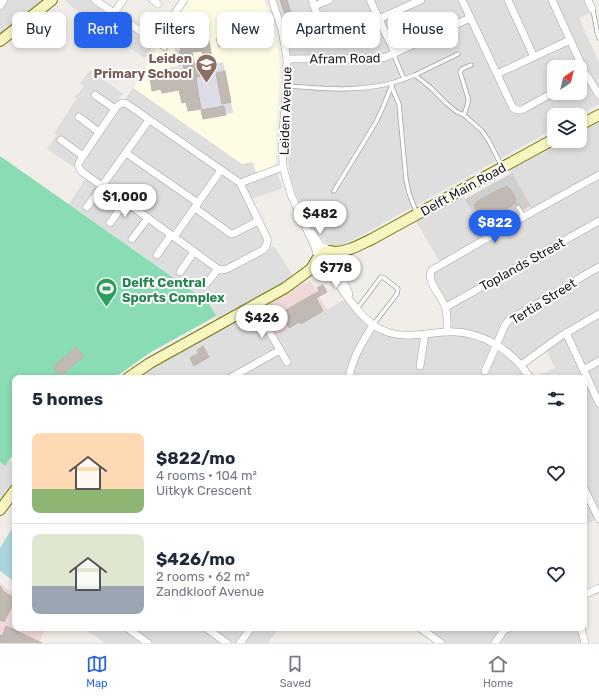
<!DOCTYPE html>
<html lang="en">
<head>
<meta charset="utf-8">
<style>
  body { margin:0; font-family:Rubik,sans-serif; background:#f2f2f3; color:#1f2937; height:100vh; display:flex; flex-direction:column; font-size:15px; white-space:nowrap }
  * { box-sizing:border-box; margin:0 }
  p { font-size:13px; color:#747a83 }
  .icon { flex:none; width:22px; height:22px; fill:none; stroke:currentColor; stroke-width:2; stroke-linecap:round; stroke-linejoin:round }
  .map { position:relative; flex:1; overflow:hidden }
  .panel { position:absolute; left:12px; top:375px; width:575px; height:256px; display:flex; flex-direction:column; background:#fff; border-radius:8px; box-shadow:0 2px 6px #0003 }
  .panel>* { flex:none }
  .hud { position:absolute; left:12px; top:12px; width:575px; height:36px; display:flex; gap:8px }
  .needle { width:26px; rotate:35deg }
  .tools { position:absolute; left:547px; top:60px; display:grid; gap:8px }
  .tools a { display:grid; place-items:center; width:40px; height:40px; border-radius:8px; background:#fff; box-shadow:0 2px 6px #0003; font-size:20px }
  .price { position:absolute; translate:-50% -34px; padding:0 9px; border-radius:14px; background:#fff; color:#222; font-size:13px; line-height:26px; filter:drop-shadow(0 1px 2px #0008) }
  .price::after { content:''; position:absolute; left:50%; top:24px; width:12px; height:9px; margin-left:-6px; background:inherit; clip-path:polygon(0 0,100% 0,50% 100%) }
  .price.on { background:#2563eb; color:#fff }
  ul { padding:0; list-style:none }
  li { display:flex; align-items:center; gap:12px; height:100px; padding:0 20px }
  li+li { border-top:1px solid #e0e1e3 }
  li span { display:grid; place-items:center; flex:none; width:112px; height:80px; border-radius:8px; color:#555 }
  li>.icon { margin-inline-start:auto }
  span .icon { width:48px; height:48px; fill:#fffc; stroke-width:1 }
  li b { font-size:17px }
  h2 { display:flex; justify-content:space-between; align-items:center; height:48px; padding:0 20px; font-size:17px }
  .chip { padding:0 14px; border-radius:8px; background:#fff; box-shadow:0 2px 6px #0003; font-size:14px; line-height:36px }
  .chip.on { background:#2563eb; color:#fff }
  .dock { display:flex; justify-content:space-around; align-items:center; height:56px; border-top:1px solid #e0e1e3; background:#fff; font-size:11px; color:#747a83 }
  .dock a { display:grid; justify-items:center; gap:2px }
  .dock .on { color:#2563eb }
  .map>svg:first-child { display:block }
</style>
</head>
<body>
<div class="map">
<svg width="599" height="643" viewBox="0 0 599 643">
  <rect width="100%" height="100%" fill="#f1ede8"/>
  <g fill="#dfdede" fill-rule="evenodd">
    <path d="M0 0H53L0 42Z"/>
    <path d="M65 0H95L149 37 154 45 145 58 124 44V42L105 30 106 28 88 14 86 16 73 8Z"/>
    <path d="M273 0H588L594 11 579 18 599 63V90L587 78 599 101V104L579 115H554V129L353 240 342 245 333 247 326 243 316 233 303 211 296 194 290 177 288 161 287 145 293 78 287 77 288 72ZM554 67H580V93H554Z"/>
    <path d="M90 70 123 94 119 98 120 104 124 101 133 88 242 164 253 162 258 176 276 170 283 188 249 200 267 246 275 247 296 281 254 306 272 338 299 322 301 324 348 298 358 311 388 332H446V310L430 278 441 264 414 218 461 191 485 236 533 212 508 166 554 141H580V127L599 117V520L598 518 584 526V378H533L555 368 545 347 521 365 530 378H130L220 324 208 302 69 204 87 176 78 166H72L47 149 56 135 54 133 77 98 75 97 84 86 80 83Z"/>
    <path d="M8 460 15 465V493L0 515V462L5 465Z"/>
    <path d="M89 628H279L268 643H105L88 631Z"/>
    <path d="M420 628H581L585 643H441Z"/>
  </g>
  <g fill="#f0d8d9">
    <path d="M310 280 327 310 301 324 299 322 274 337 260 310 261 307Z"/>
    <path d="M0 583 15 596V628H46L38 643H0Z"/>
  </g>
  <path fill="#fefce4" d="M189 0H264L275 32 279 57 280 72 276 134V161L273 167 256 172 253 162 242 164 134 88 157 47Z"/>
  <path fill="#cfcfcf" d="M512 173 531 206 492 228 494 231 485 236 465 199Z"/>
  <path fill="#8adcb5" d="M0 156 208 302 216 316 151 352 114 378H15V451L5 466 0 462Z"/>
  <path fill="#e1e1e1" d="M183 37 184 40 179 41 180 48 179 49 180 56H182L183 65 186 70 158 75 157 70 178 66 173 39Z"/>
  <path fill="#dcdde7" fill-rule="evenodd" d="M223 62 225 71 216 73 222 103 231 102 233 113 226 114 224 106 201 110 200 100 190 102 186 80 160 85V83L193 77 192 69 198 67 199 71 214 68V64ZM196 77 200 97 191 99 188 78Z"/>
  <path fill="#abd5dc" d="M15 524V582L0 571V548Z"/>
  <g fill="#c1b9b4" stroke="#c2b3ab" fill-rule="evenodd">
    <path d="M280 0H287L296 28 298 39 291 40 290 32H291Z"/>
    <path d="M225 19 230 35 223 37 226 44 219 47 216 39 222 37 217 22Z"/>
    <path d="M190 39 191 47 209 41 213 63 210 64 212 74 196 77 201 109 188 111 186 102 182 103 179 90 162 93 161 89 152 91 150 77 184 70 182 56H180L179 51H181L179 41ZM202 51 205 65 195 67 192 52Z"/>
    <path d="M225 71 231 102 222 104 216 73Z"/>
    <path d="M224 106 226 115 203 119 201 110Z"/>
    <path d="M507 186 509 189 510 188 516 199 514 200 516 203 511 205 512 206 487 220H486L485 218 483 220 475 208H476L474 205 477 204 476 202 502 188V189Z"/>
    <path d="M323 285 327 292 316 298 323 311 301 324 299 322 289 328 281 313 319 291 317 288Z"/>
    <path d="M203 346 209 357 194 366 190 358 199 353 197 350Z"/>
    <path d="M76 347 84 356 61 376 53 367Z"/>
    <path d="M0 586 4 592 6 593 13 597 11 600 14 602 4 622 0 620Z"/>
    <path d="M6 626 42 643H0V635L2 636Z"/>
  </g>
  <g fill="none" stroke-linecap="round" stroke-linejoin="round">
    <defs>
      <g id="lane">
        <path d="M592 9C596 18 595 28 599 38"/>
        <path d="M151 39 165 49"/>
        <path d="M395 54V58L404 79 415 75 458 54"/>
        <path d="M415 75 431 88 447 104 457 112 464 115 482 131 489 141 502 167"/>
        <path d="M392 84 393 90 399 104 406 179 409 193 417 214"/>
        <path d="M286 86C325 89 368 93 404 79"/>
        <path d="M464 115 468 103V98L460 72 462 69 471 65"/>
        <path d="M334 191 364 142 376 122 383 107 392 85"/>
        <path d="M518 207 524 217"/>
        <path d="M357 309 381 277 384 278 398 289 397 294 373 325"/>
      </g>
      <g id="street">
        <path d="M95 0 149 37 155 38 160 35 184 0"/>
        <path d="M153 0 158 4"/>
        <path d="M272 0 282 30 287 59 286 93 282 145 283 167 291 195 315 247 318 257"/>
        <path d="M312 0C316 10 316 19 327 23H366L372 22 421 0"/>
        <path d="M370 0 395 53"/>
        <path d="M462 0 513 108 517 110H522L554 92"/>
        <path d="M508 0 534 57"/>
        <path d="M552 0 583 68 584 73 580 78"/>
        <path d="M588 0 592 9"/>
        <path d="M0 6 4 0"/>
        <path d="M314 6 329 0"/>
        <path d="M114 13 123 0"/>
        <path d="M287 59 381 58 386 57 470 18"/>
        <path d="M584 73 586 74 599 95"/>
        <path d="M497 74 570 40"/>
        <path d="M95 95 115 109"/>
        <path d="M79 117 99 132"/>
        <path d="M61 140 83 156"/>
        <path d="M126 153 198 203"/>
        <path d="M240 183 267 238C268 243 267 246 263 250L227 269 221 270 218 269 148 218 82 172C76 166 79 162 83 156L115 109 118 105 123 103 127 104 240 183 283 167"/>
        <path d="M87 207 102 186 149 120"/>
        <path d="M195 208 231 234 235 233 258 221"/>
        <path d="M110 223 125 202"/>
        <path d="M312 233 321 246 329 250"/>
        <path d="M174 237 221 170"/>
        <path d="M132 239 148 218"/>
        <path d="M157 255 171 235"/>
        <path d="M339 267 341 276 349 294"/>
        <path d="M180 272 194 252"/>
        <path d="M327 273C334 276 339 285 343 291 356 309 368 326 390 333 408 338 427 333 445 332 479 329 513 350 530 378"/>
        <path d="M206 284 218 269"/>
        <path d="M254 305 287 362"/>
        <path d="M446 307 599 221"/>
        <path d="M447 332C447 324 448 314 445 307 442 296 425 281 432 270L534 211 599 175"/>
        <path d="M566 333 599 403"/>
        <path d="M521 365 561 336 599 314"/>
        <path d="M420 366 425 334"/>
        <path d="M583 370 599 361"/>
        <path d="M485 371 505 325 510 319 555 294 578 279 599 267"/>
        <path d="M230 378 280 350"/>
        <path d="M349 378C353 356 362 343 373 325"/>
        <path d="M584 488 599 519"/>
        <path d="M584 595 599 588"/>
        <path d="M127 628 148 643"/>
        <path d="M206 628 227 643"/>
        <path d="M420 628 441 643"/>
        <path d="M581 628 585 643"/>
        <path d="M240 643 251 628"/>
        <path d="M495 643 504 630 509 628"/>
      </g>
      <g id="secondary">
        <path d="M0 41 52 0"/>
        <path d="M580 125 599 115"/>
        <circle cx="329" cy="262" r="11"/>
        <path d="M334 252C348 252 359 245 372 239L554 139"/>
        <path d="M128 378 150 363 285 288 311 269 317 259"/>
        <path d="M0 510 15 490"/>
      </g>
    </defs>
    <use href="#lane" stroke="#a2a2a2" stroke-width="5"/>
    <use href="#street" stroke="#a2a2a2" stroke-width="8"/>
    <use href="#secondary" stroke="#73760a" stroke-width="12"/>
    <use href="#lane" stroke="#fff" stroke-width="3.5"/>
    <use href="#street" stroke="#fff" stroke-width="7"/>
    <use href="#secondary" stroke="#f7f5c0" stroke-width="10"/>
  </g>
  <defs>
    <symbol id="school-pin" viewBox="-11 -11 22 30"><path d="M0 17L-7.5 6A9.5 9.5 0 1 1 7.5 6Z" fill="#8d6e63" stroke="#fff"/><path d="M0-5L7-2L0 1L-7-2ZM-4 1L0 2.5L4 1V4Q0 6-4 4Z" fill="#fff"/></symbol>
    <symbol id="stadium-pin" viewBox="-11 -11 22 30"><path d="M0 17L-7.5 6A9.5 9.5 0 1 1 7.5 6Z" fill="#2e9e5b" stroke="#fff"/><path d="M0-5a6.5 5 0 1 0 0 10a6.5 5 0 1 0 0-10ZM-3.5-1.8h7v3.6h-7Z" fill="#fff"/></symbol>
  </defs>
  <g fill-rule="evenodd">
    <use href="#school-pin" x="194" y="52" width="25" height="34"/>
    <use href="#stadium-pin" x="94" y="276" width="25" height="34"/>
  </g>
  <g text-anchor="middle" stroke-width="4" stroke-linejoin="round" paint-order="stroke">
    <g font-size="13" font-weight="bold" fill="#785e54" stroke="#fff" text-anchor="end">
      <text x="192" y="63">Leiden<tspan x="192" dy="15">Primary School</tspan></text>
    </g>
    <g font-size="13" fill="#212121" stroke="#fff">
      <text transform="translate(345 58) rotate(-1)" y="5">Afram Road</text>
      <text transform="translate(285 111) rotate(-88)" y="5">Leiden Avenue</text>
      <text transform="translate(463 189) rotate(-29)" y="5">Delft Main Road</text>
      <text transform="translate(522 264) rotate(-29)" y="5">Toplands Street</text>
      <text transform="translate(543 301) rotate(-32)" y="5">Tertia Street</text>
    </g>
    <g font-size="13" font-weight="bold" fill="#27864d" stroke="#fff" text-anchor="start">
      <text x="122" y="287">Delft Central<tspan x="122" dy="15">Sports Complex</tspan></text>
    </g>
  </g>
</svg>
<div class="tools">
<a><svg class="needle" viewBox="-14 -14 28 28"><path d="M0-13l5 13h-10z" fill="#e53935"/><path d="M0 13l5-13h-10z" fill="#747a83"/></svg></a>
<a><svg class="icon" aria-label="layers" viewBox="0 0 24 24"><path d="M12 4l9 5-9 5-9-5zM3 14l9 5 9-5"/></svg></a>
</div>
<b class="price" style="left:125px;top:218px">$1,000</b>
<b class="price" style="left:320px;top:235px">$482</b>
<b class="price on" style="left:495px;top:244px">$822</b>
<b class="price" style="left:336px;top:289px">$778</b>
<b class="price" style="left:262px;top:339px">$426</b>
<div class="hud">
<a class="chip">Buy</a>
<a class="chip on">Rent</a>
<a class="chip">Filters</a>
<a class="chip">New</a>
<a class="chip">Apartment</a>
<a class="chip">House</a>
</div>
<section class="panel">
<h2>5 homes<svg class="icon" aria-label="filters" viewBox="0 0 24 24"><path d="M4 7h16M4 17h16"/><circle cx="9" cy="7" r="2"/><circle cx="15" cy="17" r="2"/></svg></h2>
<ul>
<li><span style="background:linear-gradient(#ffd9b3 70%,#8fb573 0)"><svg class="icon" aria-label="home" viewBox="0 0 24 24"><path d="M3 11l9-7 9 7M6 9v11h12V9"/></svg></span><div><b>$822/mo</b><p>4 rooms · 104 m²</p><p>Uitkyk Crescent</p></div><svg class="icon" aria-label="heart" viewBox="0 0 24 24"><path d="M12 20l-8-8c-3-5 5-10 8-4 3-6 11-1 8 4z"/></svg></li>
<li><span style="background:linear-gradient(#dfe7d0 65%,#9aa5b1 0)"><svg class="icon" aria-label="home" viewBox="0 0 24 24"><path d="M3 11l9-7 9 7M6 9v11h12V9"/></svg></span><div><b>$426/mo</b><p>2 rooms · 62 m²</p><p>Zandkloof Avenue</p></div><svg class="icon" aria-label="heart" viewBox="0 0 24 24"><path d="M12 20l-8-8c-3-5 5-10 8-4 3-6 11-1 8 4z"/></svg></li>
</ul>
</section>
</div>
<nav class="dock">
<a class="on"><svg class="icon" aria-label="map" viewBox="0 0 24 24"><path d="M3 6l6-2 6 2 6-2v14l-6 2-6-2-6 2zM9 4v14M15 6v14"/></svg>Map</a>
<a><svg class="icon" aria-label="saved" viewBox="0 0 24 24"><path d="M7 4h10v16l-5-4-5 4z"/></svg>Saved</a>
<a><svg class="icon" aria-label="home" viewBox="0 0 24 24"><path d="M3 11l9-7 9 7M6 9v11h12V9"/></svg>Home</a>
</nav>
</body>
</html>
